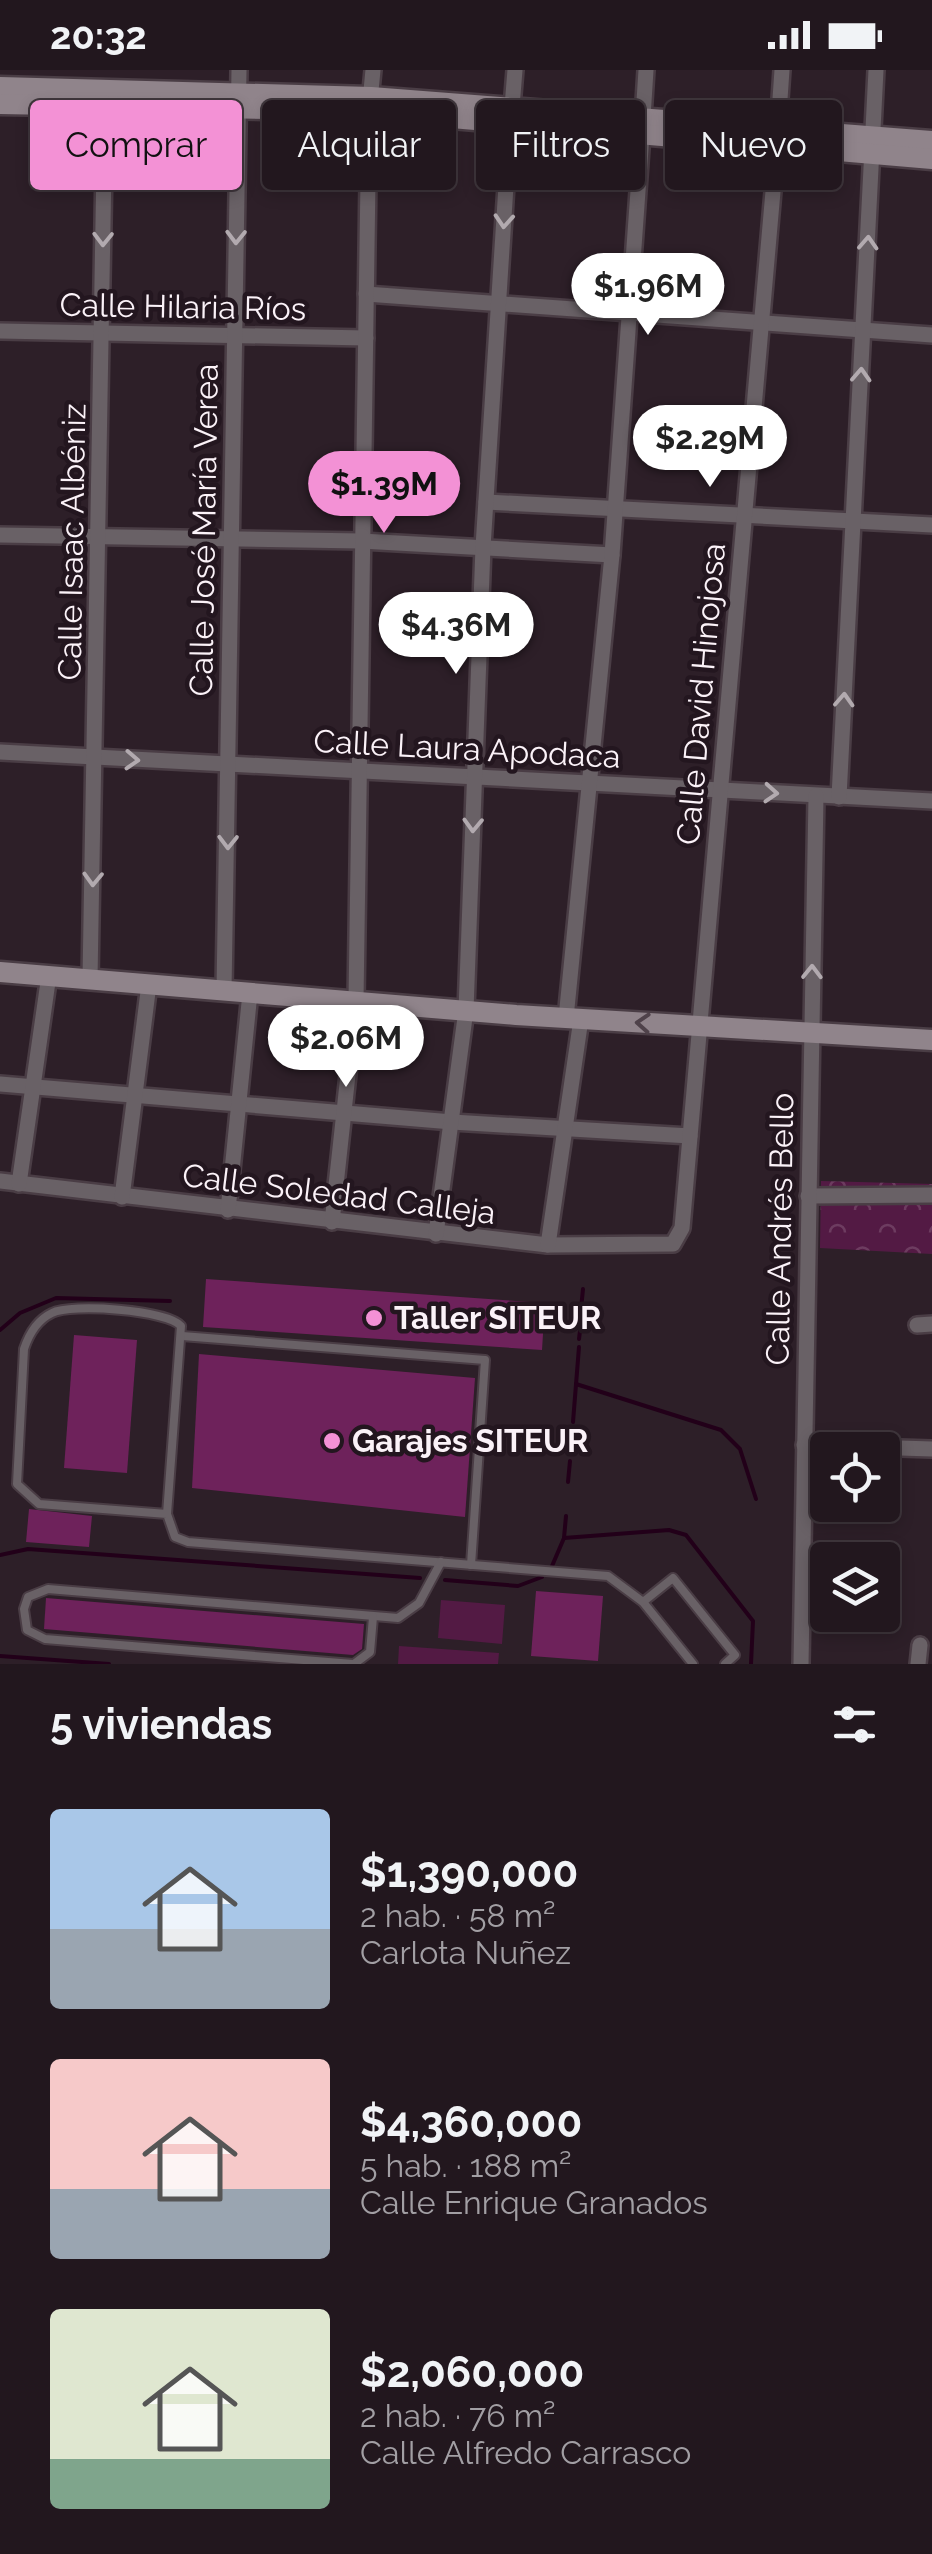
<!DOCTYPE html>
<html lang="es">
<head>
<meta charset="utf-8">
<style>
  body { margin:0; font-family:Raleway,sans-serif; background:#2e242b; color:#f1f3f6; height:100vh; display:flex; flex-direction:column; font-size:38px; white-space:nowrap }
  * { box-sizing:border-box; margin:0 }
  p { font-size:32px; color:#a29fa4 }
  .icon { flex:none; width:55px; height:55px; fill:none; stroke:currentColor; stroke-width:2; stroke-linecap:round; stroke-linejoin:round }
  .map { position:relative; height:1594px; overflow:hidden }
  .sheet { display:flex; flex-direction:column; background:#22171e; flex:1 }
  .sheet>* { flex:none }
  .guide { position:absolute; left:30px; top:30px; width:872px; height:90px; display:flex; gap:20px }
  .buttons { position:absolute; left:810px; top:1362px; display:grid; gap:20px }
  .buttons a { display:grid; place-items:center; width:90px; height:90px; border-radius:10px; background:#22171e; box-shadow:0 5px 15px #0003,0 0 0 2px #3f363c; font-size:50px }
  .price { position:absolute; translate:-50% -85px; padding:0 22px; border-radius:35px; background:#fff; color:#222; font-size:32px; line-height:65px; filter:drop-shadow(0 2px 5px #0008) }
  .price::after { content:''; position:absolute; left:50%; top:60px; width:30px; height:22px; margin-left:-15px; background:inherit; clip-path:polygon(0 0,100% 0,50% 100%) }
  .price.selected { background:#f391d5; color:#111 }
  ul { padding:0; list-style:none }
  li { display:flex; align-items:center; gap:30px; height:250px; padding:0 50px }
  li span { display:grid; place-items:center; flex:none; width:280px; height:200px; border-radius:10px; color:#555 }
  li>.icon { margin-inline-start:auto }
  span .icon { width:120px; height:120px; fill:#fffc; stroke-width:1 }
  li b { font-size:42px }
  h2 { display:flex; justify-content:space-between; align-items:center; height:120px; padding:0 50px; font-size:42px }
  .tag { padding:0 35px; border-radius:10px; background:#22171e; box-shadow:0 5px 15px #0003,0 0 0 2px #3f363c; font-size:35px; line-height:90px }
  .tag.selected { background:#f391d5; color:#111 }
  .status { display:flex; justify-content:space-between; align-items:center; height:70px; padding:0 50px; background:#22171e; direction:ltr }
  .status svg { height:28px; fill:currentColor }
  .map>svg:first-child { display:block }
</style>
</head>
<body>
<div class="status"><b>20:32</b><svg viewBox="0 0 49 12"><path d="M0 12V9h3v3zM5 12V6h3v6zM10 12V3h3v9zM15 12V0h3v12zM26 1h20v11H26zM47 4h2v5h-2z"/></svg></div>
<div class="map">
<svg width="932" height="1594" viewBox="0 0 932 1594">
  <defs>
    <pattern id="park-crowns" width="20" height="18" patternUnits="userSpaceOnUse" patternTransform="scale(2.5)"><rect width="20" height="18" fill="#531a44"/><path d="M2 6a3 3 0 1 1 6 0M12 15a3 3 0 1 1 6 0" fill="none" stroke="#6d3c60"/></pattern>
  </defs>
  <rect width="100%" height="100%" fill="#2d1f28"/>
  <path fill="url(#park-crowns)" d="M821 1111 932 1114V1184L820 1178Z"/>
  <g fill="#531a44">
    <path d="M441 1530 505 1535 502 1574 438 1568Z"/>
    <path d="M399 1576 499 1583 498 1594H398Z"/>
  </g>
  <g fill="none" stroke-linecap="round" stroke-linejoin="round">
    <g stroke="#220019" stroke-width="4">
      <path d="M581 1239 583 1219"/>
      <path d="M580 1253 581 1246"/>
      <path d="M0 1260 20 1243 56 1228 170 1231"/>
      <path d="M579 1269 580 1261"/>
      <path d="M576 1314 721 1360 740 1379 756 1429"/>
      <path d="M573 1352 579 1277"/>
      <path d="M572 1367V1360"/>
      <path d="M571 1382V1375"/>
      <path d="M568 1412 570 1391"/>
      <path d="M564 1468 669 1460 686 1465 753 1551 751 1594"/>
      <path d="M0 1485 28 1479 420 1508"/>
      <path d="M552 1496 564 1468 566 1446"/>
      <path d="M445 1510 518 1516 542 1507"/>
      <path d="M0 1586 109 1594"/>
    </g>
  </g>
  <g fill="#6e225b">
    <path d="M206 1209 545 1233 542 1280 203 1257Z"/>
    <path d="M74 1265 137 1270 127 1403 64 1398Z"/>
    <path d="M199 1284 475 1308 465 1447 192 1418Z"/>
    <path d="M29 1439 92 1446 89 1477 26 1472Z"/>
    <path d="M536 1521 603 1526 598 1591 531 1586Z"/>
    <path d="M46 1528 364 1554 362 1579 353 1585 44 1559Z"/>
  </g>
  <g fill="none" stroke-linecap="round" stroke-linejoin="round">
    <defs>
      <g id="lane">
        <path d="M182 1266 485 1290 471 1495"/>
        <path d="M167 1444 39 1434 17 1414 24 1279C29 1264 37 1250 52 1243 71 1233 168 1240 181 1256L167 1444 175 1467 188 1472 608 1506 643 1532 693 1594"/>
        <path d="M643 1532 673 1508 735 1585 725 1594"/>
        <path d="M353 1594 45 1569 27 1560 24 1539 28 1527 48 1519 398 1548 419 1533 441 1492"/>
        <path d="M354 1594 370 1582 373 1547"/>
      </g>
      <g id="street">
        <path d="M512 37 515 0"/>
        <path d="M643 47 646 0"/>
        <path d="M778 58 782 0"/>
        <path d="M366 224 932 265"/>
        <path d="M0 261 366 268"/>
        <path d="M486 432 932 455"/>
        <path d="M0 465 361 471 612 485"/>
        <path d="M0 682 932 731"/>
        <path d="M839 727 876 0"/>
        <path d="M90 909 105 37"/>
        <path d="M224 920 239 0"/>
        <path d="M566 948 612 485 642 65"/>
        <path d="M0 1014 452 1052 690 1066"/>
        <path d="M0 1111 548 1175 673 1174 682 1158 777 76"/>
        <path d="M19 1114 49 905"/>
        <path d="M808 1126 932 1125"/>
        <path d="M122 1127 149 914"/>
        <path d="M228 1140 250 923"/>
        <path d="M332 1152 356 931 369 41 373 0"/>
        <path d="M436 1164 466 940 483 477 510 53"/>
        <path d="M548 1175 581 949"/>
        <path d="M917 1255 932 1254"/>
        <path d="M804 1375 932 1379"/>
        <path d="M801 1594 816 726"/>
        <path d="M918 1594 920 1575"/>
      </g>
      <g id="secondary">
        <path d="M0 17 371 27 932 71"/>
        <path d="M0 34 369 41 932 89"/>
        <path d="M0 902 516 945 932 970"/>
      </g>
    </defs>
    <use href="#lane" stroke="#4a3d45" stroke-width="12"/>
    <use href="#street" stroke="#4a3d45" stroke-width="20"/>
    <use href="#secondary" stroke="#4a3d45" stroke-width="25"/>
    <use href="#lane" stroke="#696166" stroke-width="8"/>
    <use href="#street" stroke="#696166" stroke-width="15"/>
    <use href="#secondary" stroke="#90848b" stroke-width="20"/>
  </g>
  <defs><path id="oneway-chevron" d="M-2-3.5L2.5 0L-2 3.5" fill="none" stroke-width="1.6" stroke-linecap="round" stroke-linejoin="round" transform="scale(2.5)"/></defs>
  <g stroke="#b2aaaf">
    <use href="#oneway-chevron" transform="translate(504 151) rotate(94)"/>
    <use href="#oneway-chevron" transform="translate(236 167) rotate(91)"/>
    <use href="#oneway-chevron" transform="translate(103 169) rotate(91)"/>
    <use href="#oneway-chevron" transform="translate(868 173) rotate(-87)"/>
    <use href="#oneway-chevron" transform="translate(861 305) rotate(-87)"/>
    <use href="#oneway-chevron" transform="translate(844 630) rotate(-87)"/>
    <use href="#oneway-chevron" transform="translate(132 690) rotate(3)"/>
    <use href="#oneway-chevron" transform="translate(771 723) rotate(4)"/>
    <use href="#oneway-chevron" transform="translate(473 755) rotate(92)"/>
    <use href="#oneway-chevron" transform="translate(228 772) rotate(91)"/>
    <use href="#oneway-chevron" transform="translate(93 809) rotate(92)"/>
    <use href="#oneway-chevron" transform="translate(812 902) rotate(-89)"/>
  </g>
  <use stroke="#4f424a" href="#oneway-chevron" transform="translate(643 953) rotate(-176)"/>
  <g fill="#f391d5" stroke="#23161f" stroke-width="4">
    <circle cx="374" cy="1248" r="10"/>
    <circle cx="332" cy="1371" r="10"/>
  </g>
  <g text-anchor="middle" stroke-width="9" stroke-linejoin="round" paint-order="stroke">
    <g font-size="32" fill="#fbf2f8" stroke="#23161f">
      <text transform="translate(183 237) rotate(1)" y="11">Calle Hilaria Ríos</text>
      <text transform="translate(204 460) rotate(-89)" y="11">Calle José María Verea</text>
      <text transform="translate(72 472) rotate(-89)" y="11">Calle Isaac Albéniz</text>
      <text transform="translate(701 624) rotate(-85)" y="11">Calle David Hinojosa</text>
      <text transform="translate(467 679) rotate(3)" y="11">Calle Laura Apodaca</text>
      <text transform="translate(339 1124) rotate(7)" y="11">Calle Soledad Calleja</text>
      <text transform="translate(780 1159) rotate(-89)" y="11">Calle Andrés Bello</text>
    </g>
    <g font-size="32" font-weight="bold" fill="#fbf2f8" stroke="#23161f" text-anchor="start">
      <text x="394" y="1259">Taller SITEUR</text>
      <text x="352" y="1382">Garajes SITEUR</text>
    </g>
  </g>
</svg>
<div class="buttons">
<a><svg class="icon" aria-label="locate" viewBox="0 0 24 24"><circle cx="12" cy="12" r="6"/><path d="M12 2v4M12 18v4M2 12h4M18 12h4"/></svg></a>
<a><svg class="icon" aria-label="layers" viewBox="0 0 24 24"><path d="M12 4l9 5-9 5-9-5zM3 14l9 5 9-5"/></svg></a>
</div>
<b class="price" style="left:648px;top:268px">$1.96M</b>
<b class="price" style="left:710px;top:420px">$2.29M</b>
<b class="price selected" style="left:384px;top:466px">$1.39M</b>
<b class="price" style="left:456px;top:607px">$4.36M</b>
<b class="price" style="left:346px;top:1020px">$2.06M</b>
<div class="guide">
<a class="tag selected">Comprar</a>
<a class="tag">Alquilar</a>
<a class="tag">Filtros</a>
<a class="tag">Nuevo</a>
</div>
</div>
<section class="sheet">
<h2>5 viviendas<svg class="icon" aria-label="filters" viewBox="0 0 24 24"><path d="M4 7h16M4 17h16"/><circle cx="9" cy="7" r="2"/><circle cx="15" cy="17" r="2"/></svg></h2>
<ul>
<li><span style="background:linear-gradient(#a9c7e8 60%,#9aa5b1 0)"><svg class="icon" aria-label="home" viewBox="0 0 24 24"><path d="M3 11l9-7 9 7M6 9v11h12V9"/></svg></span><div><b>$1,390,000</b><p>2 hab. · 58 m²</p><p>Carlota Nuñez</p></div></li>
<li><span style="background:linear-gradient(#f6c9c9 65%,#9aa5b1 0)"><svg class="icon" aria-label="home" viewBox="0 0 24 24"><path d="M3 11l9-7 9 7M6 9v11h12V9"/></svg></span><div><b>$4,360,000</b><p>5 hab. · 188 m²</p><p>Calle Enrique Granados</p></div></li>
<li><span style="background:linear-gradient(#dfe7d0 75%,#7fa58c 0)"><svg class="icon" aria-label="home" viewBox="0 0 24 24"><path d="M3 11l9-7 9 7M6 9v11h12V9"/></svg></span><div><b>$2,060,000</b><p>2 hab. · 76 m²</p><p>Calle Alfredo Carrasco</p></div></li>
</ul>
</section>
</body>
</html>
